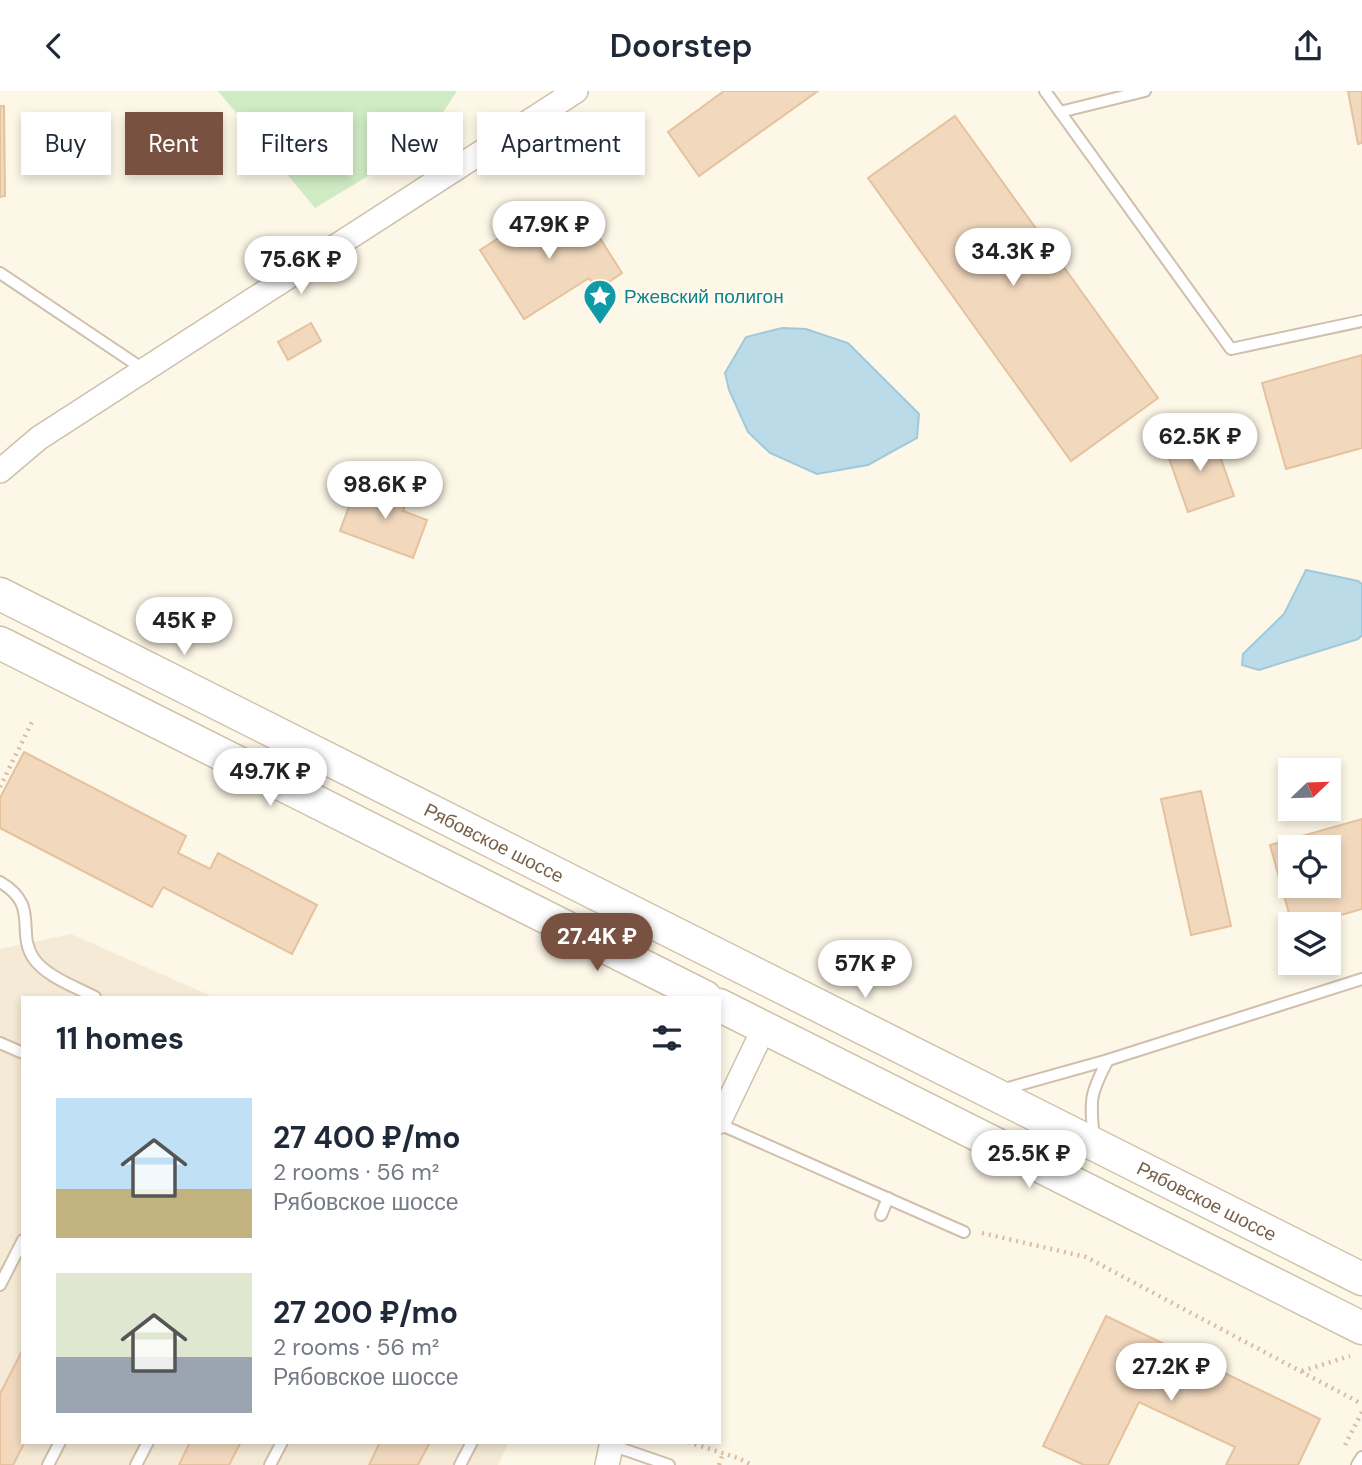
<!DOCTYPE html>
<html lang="en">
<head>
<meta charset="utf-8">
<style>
  body { margin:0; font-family:"DM Sans",sans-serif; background:#f6f6f7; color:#1f2937; height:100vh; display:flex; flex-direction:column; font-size:26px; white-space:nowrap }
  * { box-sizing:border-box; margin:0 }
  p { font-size:23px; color:#747a83 }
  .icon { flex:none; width:38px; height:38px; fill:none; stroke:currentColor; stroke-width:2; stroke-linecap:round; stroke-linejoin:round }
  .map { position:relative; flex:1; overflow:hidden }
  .details { position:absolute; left:21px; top:905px; width:700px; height:448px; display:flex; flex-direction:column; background:#fff; border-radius:0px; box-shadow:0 4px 10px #0003 }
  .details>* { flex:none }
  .top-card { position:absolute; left:21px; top:21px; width:700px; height:63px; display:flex; gap:14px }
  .needle { width:46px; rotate:67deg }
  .buttons { position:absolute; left:1278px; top:667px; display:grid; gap:14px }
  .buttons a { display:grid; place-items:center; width:63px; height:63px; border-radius:0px; background:#fff; box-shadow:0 4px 10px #0003; font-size:35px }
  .price { position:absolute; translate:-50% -60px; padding:0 16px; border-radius:24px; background:#fff; color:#222; font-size:23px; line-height:46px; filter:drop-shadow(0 2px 4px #0008) }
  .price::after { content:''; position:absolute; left:50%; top:42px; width:21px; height:16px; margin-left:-10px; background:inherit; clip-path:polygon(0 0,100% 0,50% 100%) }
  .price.current { background:#795140; color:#fff }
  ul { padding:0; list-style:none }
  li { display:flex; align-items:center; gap:21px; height:175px; padding:0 35px }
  li span { display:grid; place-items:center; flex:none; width:196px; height:140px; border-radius:0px; color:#555 }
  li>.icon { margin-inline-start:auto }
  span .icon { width:84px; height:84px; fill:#fffc; stroke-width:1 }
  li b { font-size:30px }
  h2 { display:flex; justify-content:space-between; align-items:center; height:84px; padding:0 35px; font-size:30px }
  .tag { padding:0 24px; border-radius:0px; background:#fff; box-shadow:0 4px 10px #0003; font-size:24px; line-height:63px }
  .tag.current { background:#795140; color:#fff }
  header { display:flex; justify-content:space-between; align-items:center; height:91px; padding:0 35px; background:#fff; font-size:32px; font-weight:600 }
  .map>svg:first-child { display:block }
</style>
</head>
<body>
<header><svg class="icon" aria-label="back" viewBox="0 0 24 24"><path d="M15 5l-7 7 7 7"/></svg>Doorstep<svg class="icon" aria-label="share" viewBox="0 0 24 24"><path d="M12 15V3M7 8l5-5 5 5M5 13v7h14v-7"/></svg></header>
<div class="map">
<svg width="1362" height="1374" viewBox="0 0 1362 1374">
  <rect width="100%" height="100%" fill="#fdf7e7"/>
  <path fill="#f4ead5" d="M71 843 213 906H23V1351H509L498 1374H0V858Z"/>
  <path fill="#cfebc4" d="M218 0H457L423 52 315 117Z"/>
  <g fill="#badbe7" stroke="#a0c9d9" stroke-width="2">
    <path d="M782 237 806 238 848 252 919 323 917 347 868 374 817 383 770 362 748 341 729 299 725 282 746 246Z"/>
    <path d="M1306 479 1358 490 1362 493V544L1358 548 1259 579 1242 574 1243 563 1284 523Z"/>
  </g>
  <g fill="#f2d9be" stroke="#e5c29e" stroke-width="2" fill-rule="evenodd">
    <path d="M724 0H818L699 85 668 41Z"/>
    <path d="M1348 0H1362V52L1358 53Z"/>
    <path d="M0 15H4L5 105 0 106Z"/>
    <path d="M955 25 1158 307 1071 370 868 87Z"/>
    <path d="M544 118 557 139 584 122 622 182 597 199 589 187 524 228 480 159Z"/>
    <path d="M311 232 321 250 288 269 278 251Z"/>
    <path d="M1362 264V357L1286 378 1262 292Z"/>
    <path d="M1212 343 1234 405 1188 421 1166 359Z"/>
    <path d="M385 390 410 400 403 420 427 429 413 467 340 440 354 402 378 411Z"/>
    <path d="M24 661 186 745 178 762 210 778 218 762 317 814 292 863 163 796 152 816 0 737V707Z"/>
    <path d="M1201 700 1231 835 1191 844 1161 708Z"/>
    <path d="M1362 728V818L1310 833H1292L1270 754ZM1290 756H1328V794H1290Z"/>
    <path d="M1106 1225 1320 1328 1298 1374H1226L1235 1356 1139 1311 1108 1374H1084L1043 1355Z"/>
    <path d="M23 1258V1351H25L13 1374H0V1303Z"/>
    <path d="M190 1351H241L229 1374H179Z"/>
    <path d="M380 1351H430L418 1374H369Z"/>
  </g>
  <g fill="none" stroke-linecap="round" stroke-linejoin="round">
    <defs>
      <g id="lane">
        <path d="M1045 0 1231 258 1362 230"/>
        <path d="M1060 21 1145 0"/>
        <path d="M0 182 143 278"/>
        <path d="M0 791C41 815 15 841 34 868 47 886 76 896 95 906"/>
        <path d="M0 952 23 962"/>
        <path d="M1001 999 1108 969 1362 888"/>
        <path d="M719 1033 964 1141"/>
        <path d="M1094 1049C1090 1010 1089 1004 1108 969"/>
        <path d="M881 1124 888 1107"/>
        <path d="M0 1194 23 1149"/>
        <path d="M611 1354 669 1374"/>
        <path d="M48 1374 60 1351"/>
        <path d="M136 1374 148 1351"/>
        <path d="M270 1374 282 1351"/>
        <path d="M460 1374 472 1351"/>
        <path d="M1357 1374 1362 1366"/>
      </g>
      <g id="street">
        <path d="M0 380 39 347 576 0"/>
        <path d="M719 1031 764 937"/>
        <path d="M607 1374 612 1351"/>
      </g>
      <g id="secondary">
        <path id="s1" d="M0 503 1362 1188"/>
        <path d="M0 552 705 906"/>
        <path d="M719 914 1362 1237"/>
      </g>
    </defs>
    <use href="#lane" stroke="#cfbfac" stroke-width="14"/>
    <use href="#street" stroke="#cfbfac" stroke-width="26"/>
    <use href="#secondary" stroke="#d2c1a9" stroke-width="35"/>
    <g stroke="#d8bda1" stroke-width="4.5" stroke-dasharray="2 5" stroke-linecap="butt">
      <path d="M0 696 32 631"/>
      <path d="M982 1142 1086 1166 1362 1313"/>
      <path d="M1302 1280 1350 1265"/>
      <path d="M688 1351 738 1367 752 1374"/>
      <path d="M1345 1354 1362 1321"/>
      <path d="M719 1374 723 1362"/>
    </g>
    <use href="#lane" stroke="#fff" stroke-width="10"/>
    <use href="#street" stroke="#fff" stroke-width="23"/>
    <use href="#secondary" stroke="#fff" stroke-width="32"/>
  </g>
  <defs>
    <symbol id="sight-pin" viewBox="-11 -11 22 30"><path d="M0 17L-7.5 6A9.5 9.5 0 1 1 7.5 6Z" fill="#0f9aa8" stroke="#fffaed"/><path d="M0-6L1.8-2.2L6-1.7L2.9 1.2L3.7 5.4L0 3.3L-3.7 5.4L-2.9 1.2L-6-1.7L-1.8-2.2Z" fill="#fff"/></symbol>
  </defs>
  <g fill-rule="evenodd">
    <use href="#sight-pin" x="581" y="186" width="38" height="52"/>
  </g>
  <g text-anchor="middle" stroke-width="5" stroke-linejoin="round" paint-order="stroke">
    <g font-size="19" fill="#0d838f" stroke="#fffaed" text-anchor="start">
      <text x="624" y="212">Ржевский полигон</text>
    </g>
    <g font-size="19" fill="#77604a" stroke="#fffaed">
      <text dy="7" stroke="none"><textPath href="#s1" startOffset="553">Рябовское шоссе</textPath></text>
      <text dy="7" stroke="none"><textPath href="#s1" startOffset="1351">Рябовское шоссе</textPath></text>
    </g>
  </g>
</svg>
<div class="buttons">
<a><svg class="needle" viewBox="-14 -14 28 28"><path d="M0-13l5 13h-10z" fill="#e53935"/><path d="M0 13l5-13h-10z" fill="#747a83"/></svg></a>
<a><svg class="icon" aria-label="locate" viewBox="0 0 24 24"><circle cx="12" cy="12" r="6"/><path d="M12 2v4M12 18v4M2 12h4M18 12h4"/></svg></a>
<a><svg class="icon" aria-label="layers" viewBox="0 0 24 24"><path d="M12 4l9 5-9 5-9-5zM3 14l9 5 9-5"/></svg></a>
</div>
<b class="price" style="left:549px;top:170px">47.9K ₽</b>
<b class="price" style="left:1013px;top:197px">34.3K ₽</b>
<b class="price" style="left:301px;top:205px">75.6K ₽</b>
<b class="price" style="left:1200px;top:382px">62.5K ₽</b>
<b class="price" style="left:385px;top:430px">98.6K ₽</b>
<b class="price" style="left:184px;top:566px">45K ₽</b>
<b class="price" style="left:270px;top:717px">49.7K ₽</b>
<b class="price current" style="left:597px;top:882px">27.4K ₽</b>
<b class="price" style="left:865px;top:909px">57K ₽</b>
<b class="price" style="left:1029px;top:1099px">25.5K ₽</b>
<b class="price" style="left:1171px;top:1312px">27.2K ₽</b>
<div class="top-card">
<a class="tag">Buy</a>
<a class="tag current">Rent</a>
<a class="tag">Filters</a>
<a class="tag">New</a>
<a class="tag">Apartment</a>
</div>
<section class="details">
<h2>11 homes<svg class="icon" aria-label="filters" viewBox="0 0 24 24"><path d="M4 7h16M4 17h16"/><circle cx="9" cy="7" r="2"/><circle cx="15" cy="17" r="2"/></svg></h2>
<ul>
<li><span style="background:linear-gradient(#bfe0f5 65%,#c2b280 0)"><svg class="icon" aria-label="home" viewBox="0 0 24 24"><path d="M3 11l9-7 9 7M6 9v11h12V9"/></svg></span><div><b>27 400 ₽/mo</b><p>2 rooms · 56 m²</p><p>Рябовское шоссе</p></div></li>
<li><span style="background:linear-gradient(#dfe7d0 60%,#9aa5b1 0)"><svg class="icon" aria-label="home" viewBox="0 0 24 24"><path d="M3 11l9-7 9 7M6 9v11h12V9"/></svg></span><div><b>27 200 ₽/mo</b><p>2 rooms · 56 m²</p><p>Рябовское шоссе</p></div></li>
</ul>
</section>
</div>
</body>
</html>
